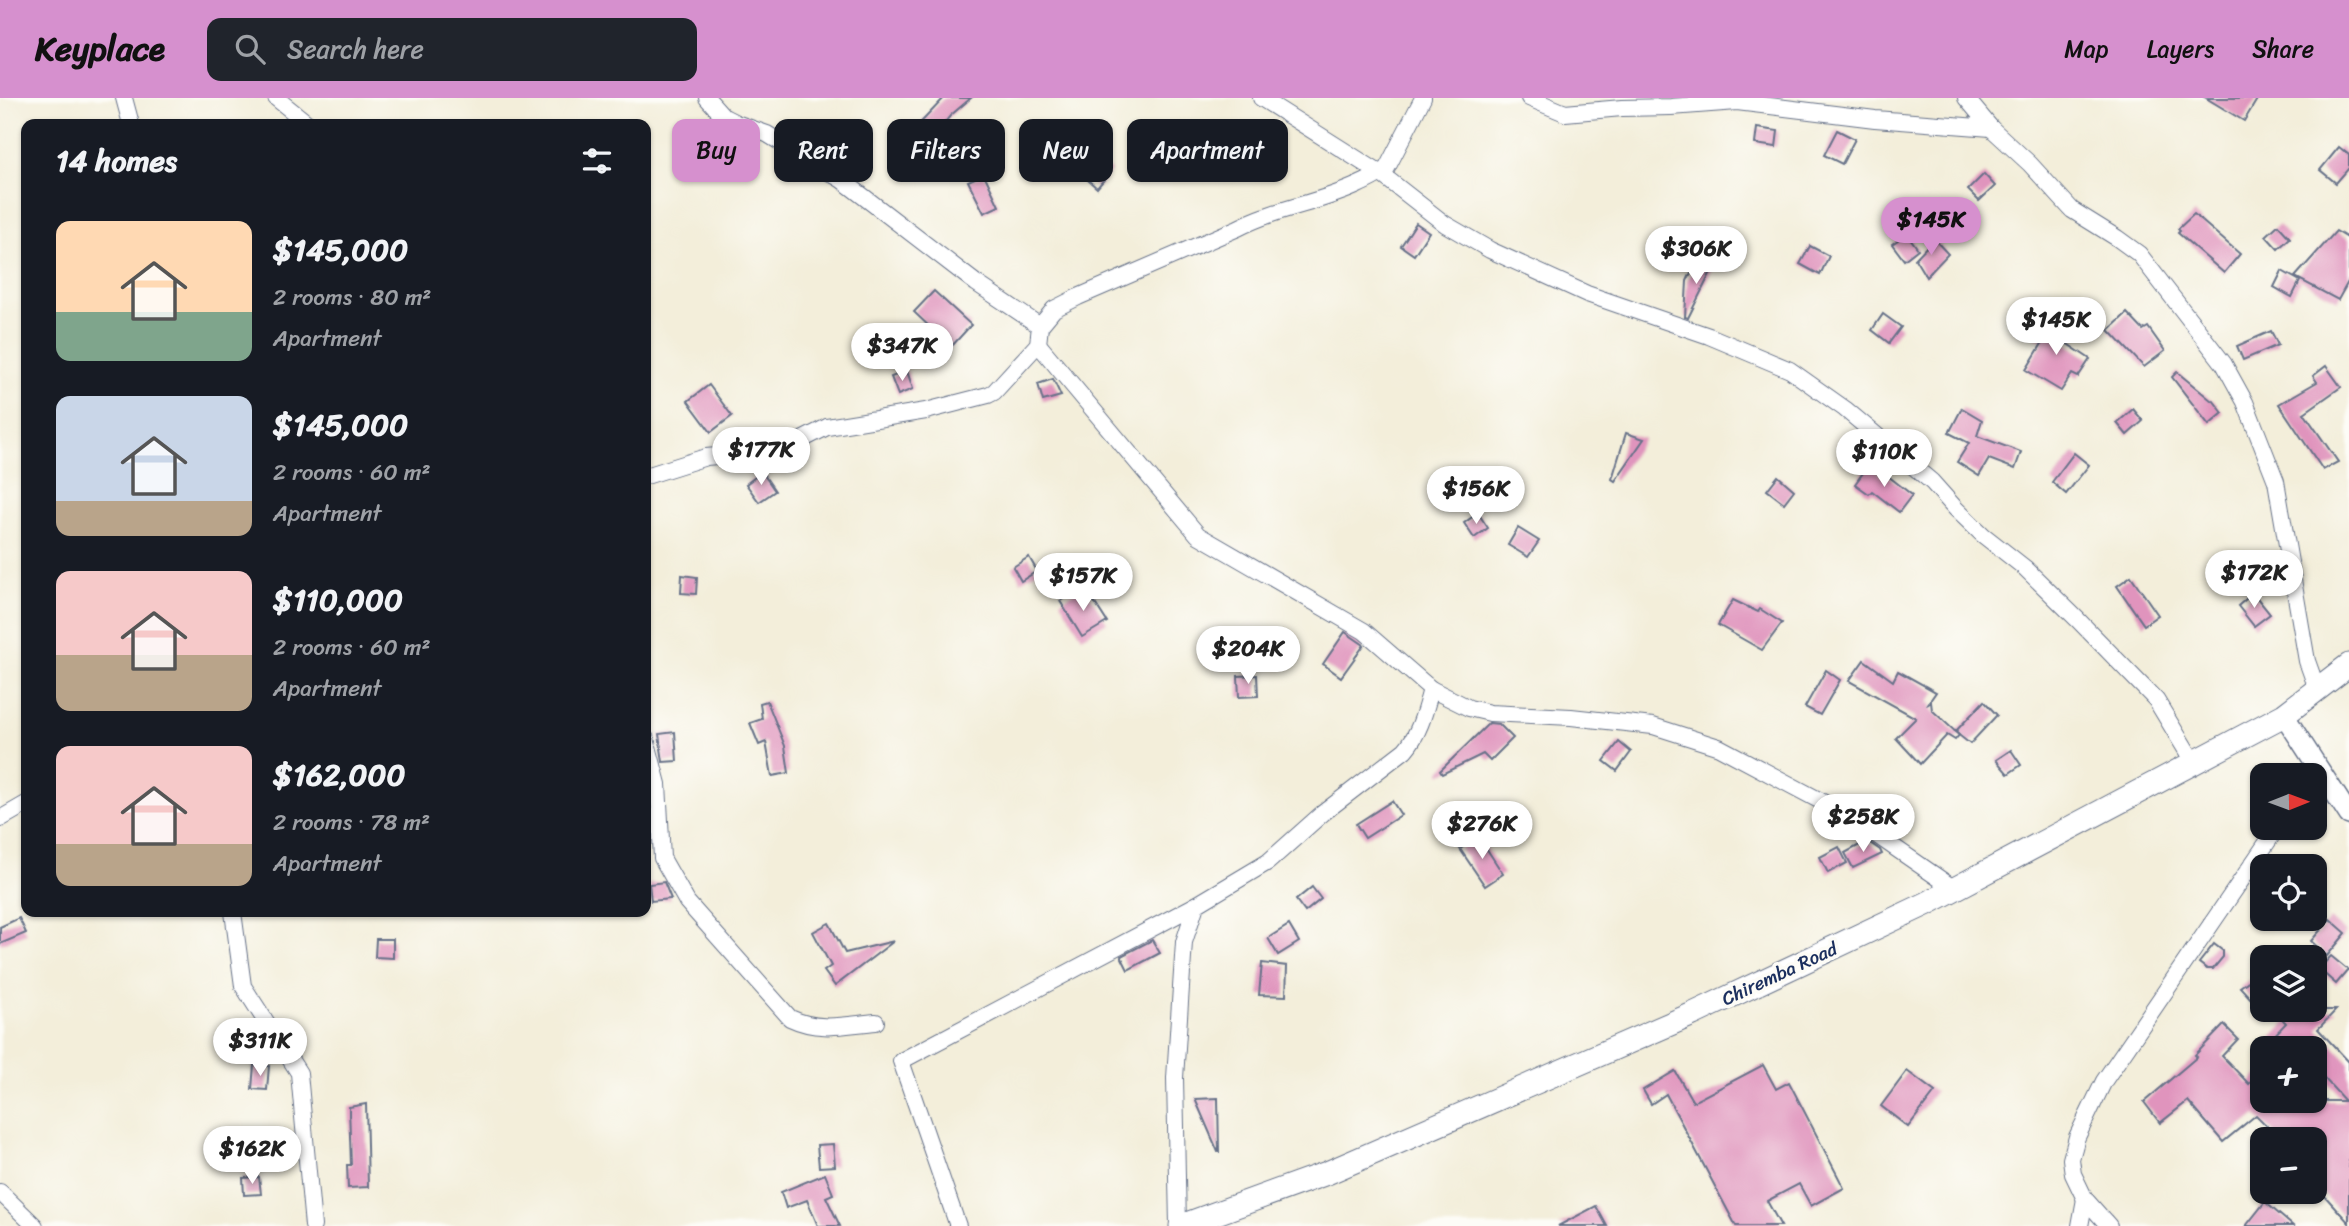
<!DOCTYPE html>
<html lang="en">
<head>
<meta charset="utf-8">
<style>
  body { margin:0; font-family:Sriracha,sans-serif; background:#20242c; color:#f1f3f6; height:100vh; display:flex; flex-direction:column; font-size:26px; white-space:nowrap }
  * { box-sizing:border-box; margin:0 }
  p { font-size:23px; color:#9ea1a6 }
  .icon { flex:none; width:38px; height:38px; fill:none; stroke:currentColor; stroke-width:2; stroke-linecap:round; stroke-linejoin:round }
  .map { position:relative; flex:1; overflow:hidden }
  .sheet { position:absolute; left:21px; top:21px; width:630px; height:798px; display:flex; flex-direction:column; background:#171b24; border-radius:14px; box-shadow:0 2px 5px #0004 }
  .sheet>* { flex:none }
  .banner { position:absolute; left:672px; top:21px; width:665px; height:63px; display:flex; gap:14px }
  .needle { width:46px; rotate:89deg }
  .fabs { position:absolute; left:2250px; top:665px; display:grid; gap:14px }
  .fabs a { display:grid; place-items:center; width:77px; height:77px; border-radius:14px; background:#171b24; box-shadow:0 2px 5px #0004; font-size:35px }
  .price { position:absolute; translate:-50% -60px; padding:0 16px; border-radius:24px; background:#fff; color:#222; font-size:23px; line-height:46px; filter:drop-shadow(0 2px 4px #0008) }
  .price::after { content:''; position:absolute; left:50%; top:42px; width:21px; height:16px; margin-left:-10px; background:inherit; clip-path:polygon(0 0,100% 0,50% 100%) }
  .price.on { background:#d690ce; color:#111 }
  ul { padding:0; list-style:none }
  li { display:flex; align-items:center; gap:21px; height:175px; padding:0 35px }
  li span { display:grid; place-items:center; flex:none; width:196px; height:140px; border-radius:14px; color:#555 }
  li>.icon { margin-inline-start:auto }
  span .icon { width:84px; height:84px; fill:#fffc; stroke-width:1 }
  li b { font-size:30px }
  h2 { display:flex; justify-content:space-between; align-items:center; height:84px; padding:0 35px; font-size:30px }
  .tag { padding:0 24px; border-radius:14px; background:#171b24; box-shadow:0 2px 5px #0004; font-size:24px; line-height:63px }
  .tag.on { background:#d690ce; color:#111 }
  header { display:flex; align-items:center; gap:42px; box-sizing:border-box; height:98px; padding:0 35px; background:#d690ce; color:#111 }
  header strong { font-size:33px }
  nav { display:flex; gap:38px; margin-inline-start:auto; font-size:24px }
  .search { width:490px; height:63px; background:#20242c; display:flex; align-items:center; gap:18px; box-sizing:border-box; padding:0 24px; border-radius:14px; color:#9ea1a6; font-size:26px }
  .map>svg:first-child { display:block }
</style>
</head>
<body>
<header>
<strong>Keyplace</strong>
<div class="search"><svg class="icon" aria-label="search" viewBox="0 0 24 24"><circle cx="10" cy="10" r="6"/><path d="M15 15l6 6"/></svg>Search here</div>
<nav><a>Map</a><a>Layers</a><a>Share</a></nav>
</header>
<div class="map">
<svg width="2349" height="1128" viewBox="0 0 2349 1128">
  <rect width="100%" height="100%" fill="#fdfcf7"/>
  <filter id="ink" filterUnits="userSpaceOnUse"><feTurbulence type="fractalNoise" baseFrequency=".0143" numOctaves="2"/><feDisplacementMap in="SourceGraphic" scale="14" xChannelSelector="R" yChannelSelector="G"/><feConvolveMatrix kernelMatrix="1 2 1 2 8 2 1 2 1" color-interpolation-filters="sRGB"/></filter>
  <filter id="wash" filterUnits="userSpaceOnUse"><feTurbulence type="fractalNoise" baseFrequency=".00686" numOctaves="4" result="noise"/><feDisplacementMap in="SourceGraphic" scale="28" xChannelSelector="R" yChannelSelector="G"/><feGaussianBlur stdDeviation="1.57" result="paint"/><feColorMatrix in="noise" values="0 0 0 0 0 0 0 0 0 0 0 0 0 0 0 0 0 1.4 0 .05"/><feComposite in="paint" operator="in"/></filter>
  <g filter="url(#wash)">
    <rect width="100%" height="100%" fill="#f3eeda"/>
    <g id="blocks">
      <g fill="#e094bd">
        <path d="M944 0H971L950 18 924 50 909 37Z"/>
        <path d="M2206 0H2258L2244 23Z"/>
        <path d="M1757 30 1778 33 1776 49 1755 46Z"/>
        <path d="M1837 32 1855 41 1842 66 1824 57Z"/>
        <path d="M2339 49 2349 57V70L2336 85 2320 72Z"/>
        <path d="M1095 58 1111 73 1097 90 1080 75Z"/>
        <path d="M984 76 999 108 984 115 968 83Z"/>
        <path d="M1984 76 1995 88 1979 103 1968 92Z"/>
        <path d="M2194 116 2240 156 2224 175 2178 135 2180 133 2178 131Z"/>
        <path d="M1416 125 1429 134 1414 157 1401 148Z"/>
        <path d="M2278 127 2290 140 2278 151 2266 138Z"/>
        <path d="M2336 133 2349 141V182L2338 202 2295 179Z"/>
        <path d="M1907 136 1918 151 1904 162 1892 146Z"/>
        <path d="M1934 141 1948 156 1926 179 1915 161Z"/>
        <path d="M1810 148 1829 158 1820 177 1800 166Z"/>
        <path d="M1696 164 1712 172 1688 220 1685 219 1687 183Z"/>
        <path d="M2282 173 2300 183 2292 199 2274 189Z"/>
        <path d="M934 193 971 227 951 249 914 214Z"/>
        <path d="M2127 215 2143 232 2148 229 2165 253 2144 269 2109 232Z"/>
        <path d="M1883 216 1901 229 1889 245 1872 232Z"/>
        <path d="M2045 221 2071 238 2066 245 2090 261 2078 279 2072 276 2061 293 2026 272 2043 244 2033 237Z"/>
        <path d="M2271 233 2278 247 2243 262 2237 248Z"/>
        <path d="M2326 268 2341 289 2304 315 2338 364 2323 372 2279 306 2317 284 2313 278Z"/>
        <path d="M907 273 913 291 898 297 891 279Z"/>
        <path d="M2177 274 2212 303 2213 302 2223 315 2209 327 2172 279Z"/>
        <path d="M1053 281 1061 298 1043 303 1038 286Z"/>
        <path d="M709 287 732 318 711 334 688 303Z"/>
        <path d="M1962 310 1982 322 1977 338 2021 354 2015 371 1989 361 1979 378 1957 364 1969 345 1949 335Z"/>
        <path d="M2133 311 2143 323 2127 337 2117 325Z"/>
        <path d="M1626 335 1644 341 1615 383 1612 381Z"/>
        <path d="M2074 355 2089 367 2066 396 2052 384Z"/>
        <path d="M1868 368 1886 381 1888 378 1912 397 1899 414 1872 393 1869 396 1855 386Z"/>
        <path d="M762 374 775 393 759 404 746 386Z"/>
        <path d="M1778 378 1794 392 1784 405 1767 392Z"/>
        <path d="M1478 415 1488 430 1474 440 1464 425Z"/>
        <path d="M1518 430 1539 443 1528 459 1508 447Z"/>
        <path d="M1029 459 1037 473 1021 483 1013 469Z"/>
        <path d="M682 477 697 479 696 496 681 495Z"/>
        <path d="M2131 478 2158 517 2144 527 2117 488Z"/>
        <path d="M1078 492 1083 499 1089 496 1107 524 1082 539 1060 503Z"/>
        <path d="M2253 495 2270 516 2254 528 2238 508Z"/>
        <path d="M1733 502 1758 514 1760 511 1782 525 1762 552 1718 527Z"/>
        <path d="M1345 534 1364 547 1341 579 1323 566Z"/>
        <path d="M1864 562 1893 583 1898 573 1936 594 1927 607 1931 604 1932 612 1959 637 1955 642 1947 637 1920 666 1896 640 1916 620 1849 583Z"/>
        <path d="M1826 572 1840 582 1820 617 1805 609Z"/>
        <path d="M1257 577 1258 598 1239 599 1238 578Z"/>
        <path d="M767 603 785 648 789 675 772 678 766 644 759 647 750 625 762 621 760 605Z"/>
        <path d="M1984 603 1997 617 1970 646 1955 634Z"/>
        <path d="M1489 625 1499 626 1513 640 1490 663 1483 656 1442 676 1440 673Z"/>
        <path d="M675 634 677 663 663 664 659 636Z"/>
        <path d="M1619 644 1631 654 1617 673 1604 663Z"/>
        <path d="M2011 652 2021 667 2008 676 1996 662Z"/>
        <path d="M1392 703 1401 717 1365 740 1356 726Z"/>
        <path d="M1479 739 1503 776 1485 788 1460 751Z"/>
        <path d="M1867 743 1880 752 1882 756 1853 770 1845 755Z"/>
        <path d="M1839 749 1847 765 1828 775 1820 759Z"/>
        <path d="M664 784 671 801 651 803 649 786Z"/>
        <path d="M1312 789 1321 801 1305 814 1296 802Z"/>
        <path d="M19 820 26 835 0 846V829Z"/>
        <path d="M2330 821 2346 835 2327 858 2311 843Z"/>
        <path d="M829 825 845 855 894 843 835 888 824 873 831 868 813 834Z"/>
        <path d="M1289 827 1299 844 1278 857 1268 840Z"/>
        <path d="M376 841H393V860L375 859Z"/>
        <path d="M1152 842 1160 855 1128 872 1121 858Z"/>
        <path d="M2214 846 2223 853V859L2213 871H2207L2199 865Z"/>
        <path d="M2331 858 2348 872 2336 886 2319 871Z"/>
        <path d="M1262 865 1287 868 1286 898 1259 897Z"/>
        <path d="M2263 873V914L2240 889Z"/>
        <path d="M2274 912H2336L2318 931 2349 964V1125L2315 1087V1041H2280L2256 1017 2223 1044 2188 1003 2160 1025 2144 1004 2197 959 2195 957 2224 927 2238 941 2222 958 2249 986 2263 972V1003H2345L2315 970V950H2283L2272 940 2286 925Z"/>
        <path d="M254 967 269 968 267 992 252 991Z"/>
        <path d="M1763 967 1776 991 1789 984 1844 1090 1811 1108 1799 1086 1767 1103 1781 1128H1736L1666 996 1651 1006 1643 992 1675 973 1693 1004Z"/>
        <path d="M1907 973 1935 994 1908 1029 1881 1008Z"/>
        <path d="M1218 1000 1219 1054H1218L1195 1001Z"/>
        <path d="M366 1006 368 1089 348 1090 347 1067H351L349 1009Z"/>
        <path d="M833 1046 835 1068 819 1069 817 1047Z"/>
        <path d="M825 1076 833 1096 826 1099 840 1128H818L807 1102 786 1110 781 1094Z"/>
        <path d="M259 1079 261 1096 244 1097 243 1080Z"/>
        <path d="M2265 1104 2293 1128H2246Z"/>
        <path d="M1596 1108 1607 1128H1558Z"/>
      </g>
    </g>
  </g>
  <g filter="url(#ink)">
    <use href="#blocks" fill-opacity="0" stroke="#677289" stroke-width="2"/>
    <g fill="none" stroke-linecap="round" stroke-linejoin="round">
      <defs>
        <g id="minor">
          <path d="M124 0 131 26"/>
          <path d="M276 0 307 25"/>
          <path d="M707 0 724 19 736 25 767 36 842 82 976 185 1040 228"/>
          <path d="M1261 0 1381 76 1445 126 1490 152 1587 196 1709 238 1790 272 1845 311 1932 384 1956 411 1983 437 2025 470 2078 522 2156 602 2194 665"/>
          <path d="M1529 0 1565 15 1622 10 1671 9 1737 4 1875 21 1991 30"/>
          <path d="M1966 0 1991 30 2030 66 2072 112 2117 140 2139 156 2224 266 2245 304 2276 383 2307 563 2317 591"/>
          <path d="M1038 246 1198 437 1364 533 1431 591 1469 610 1490 615 1571 619 1653 628 1719 649 1849 718 1956 792"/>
          <path d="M646 378 706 359 782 352 827 329 926 313 988 297 994 294 1038 246 1040 228 1054 211 1078 199 1238 130C1276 110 1320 105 1358 87 1368 82 1379 78 1387 70L1423 0"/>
          <path d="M646 641 658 686 662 760 687 804 790 920C820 934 844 927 876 924"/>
          <path d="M0 721 26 706"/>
          <path d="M233 814 243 888 299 975 313 1128"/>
          <path d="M0 1094 35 1128"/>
          <path d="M958 1128 901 963 1196 807"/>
          <path d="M1178 1128 1175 980 1184 844 1196 807 1268 764 1323 715 1405 652C1420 635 1425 613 1431 591"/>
          <path d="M2080 1128 2085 1101"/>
          <path d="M2109 1128 2085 1101 2073 1076 2071 1061 2077 1039 2104 983 2277 730"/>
        </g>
        <path id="tertiary" d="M2284 617 2349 717"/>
        <path id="secondary" d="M1181 1128 1327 1075 1693 916 1926 806 2284 617 2349 567"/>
      </defs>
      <use href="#minor" stroke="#677289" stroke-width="18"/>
      <use href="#tertiary" stroke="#677289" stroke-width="22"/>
      <use href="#secondary" stroke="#677289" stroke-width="25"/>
      <use href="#minor" stroke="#fff" stroke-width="16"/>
      <use href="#tertiary" stroke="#fff" stroke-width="19"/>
      <use href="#secondary" stroke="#fff" stroke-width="23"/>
    </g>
  </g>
  <g text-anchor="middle" stroke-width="7" stroke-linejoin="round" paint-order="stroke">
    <g font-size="19" fill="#1b2f5e" stroke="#fdfcf7">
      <text transform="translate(1779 875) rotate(-25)" y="7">Chiremba Road</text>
    </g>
  </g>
</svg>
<div class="fabs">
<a><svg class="needle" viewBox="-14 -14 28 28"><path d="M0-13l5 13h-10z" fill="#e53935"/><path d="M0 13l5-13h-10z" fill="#9ea1a6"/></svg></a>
<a><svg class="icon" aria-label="locate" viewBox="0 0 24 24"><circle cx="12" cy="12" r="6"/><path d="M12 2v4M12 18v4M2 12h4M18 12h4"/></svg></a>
<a><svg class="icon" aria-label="layers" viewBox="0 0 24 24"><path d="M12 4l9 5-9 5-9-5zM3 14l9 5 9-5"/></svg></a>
<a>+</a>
<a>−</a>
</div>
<b class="price on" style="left:1931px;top:159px">$145K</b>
<b class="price" style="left:1696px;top:188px">$306K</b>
<b class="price" style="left:2056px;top:259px">$145K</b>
<b class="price" style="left:902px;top:285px">$347K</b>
<b class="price" style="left:761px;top:389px">$177K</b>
<b class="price" style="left:1884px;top:391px">$110K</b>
<b class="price" style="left:1476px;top:428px">$156K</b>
<b class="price" style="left:2254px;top:512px">$172K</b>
<b class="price" style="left:1083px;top:515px">$157K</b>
<b class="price" style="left:1248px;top:588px">$204K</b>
<b class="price" style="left:1863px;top:756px">$258K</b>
<b class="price" style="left:1482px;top:763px">$276K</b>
<b class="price" style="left:260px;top:980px">$311K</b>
<b class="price" style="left:252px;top:1088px">$162K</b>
<div class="banner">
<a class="tag on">Buy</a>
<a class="tag">Rent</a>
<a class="tag">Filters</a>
<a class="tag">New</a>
<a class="tag">Apartment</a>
</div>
<section class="sheet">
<h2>14 homes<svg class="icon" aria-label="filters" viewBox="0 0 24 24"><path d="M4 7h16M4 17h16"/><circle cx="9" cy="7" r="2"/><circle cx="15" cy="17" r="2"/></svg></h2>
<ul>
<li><span style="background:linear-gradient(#ffd9b3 65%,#7fa58c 0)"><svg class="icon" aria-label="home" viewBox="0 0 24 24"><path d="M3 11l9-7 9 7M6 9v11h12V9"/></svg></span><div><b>$145,000</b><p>2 rooms · 80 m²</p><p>Apartment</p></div></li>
<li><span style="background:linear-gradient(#c9d6e8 75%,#b9a48a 0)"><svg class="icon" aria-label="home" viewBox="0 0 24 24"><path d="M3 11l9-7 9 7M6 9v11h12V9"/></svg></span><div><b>$145,000</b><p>2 rooms · 60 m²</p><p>Apartment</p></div></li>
<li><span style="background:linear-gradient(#f6c9c9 60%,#b9a48a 0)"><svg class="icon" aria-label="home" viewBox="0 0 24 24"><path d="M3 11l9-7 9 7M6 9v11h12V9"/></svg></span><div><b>$110,000</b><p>2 rooms · 60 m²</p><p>Apartment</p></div></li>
<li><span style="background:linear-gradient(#f6c9c9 70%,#b9a48a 0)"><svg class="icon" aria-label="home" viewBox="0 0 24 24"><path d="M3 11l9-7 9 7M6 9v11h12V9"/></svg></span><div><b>$162,000</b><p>2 rooms · 78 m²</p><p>Apartment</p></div></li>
</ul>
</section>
</div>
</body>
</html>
